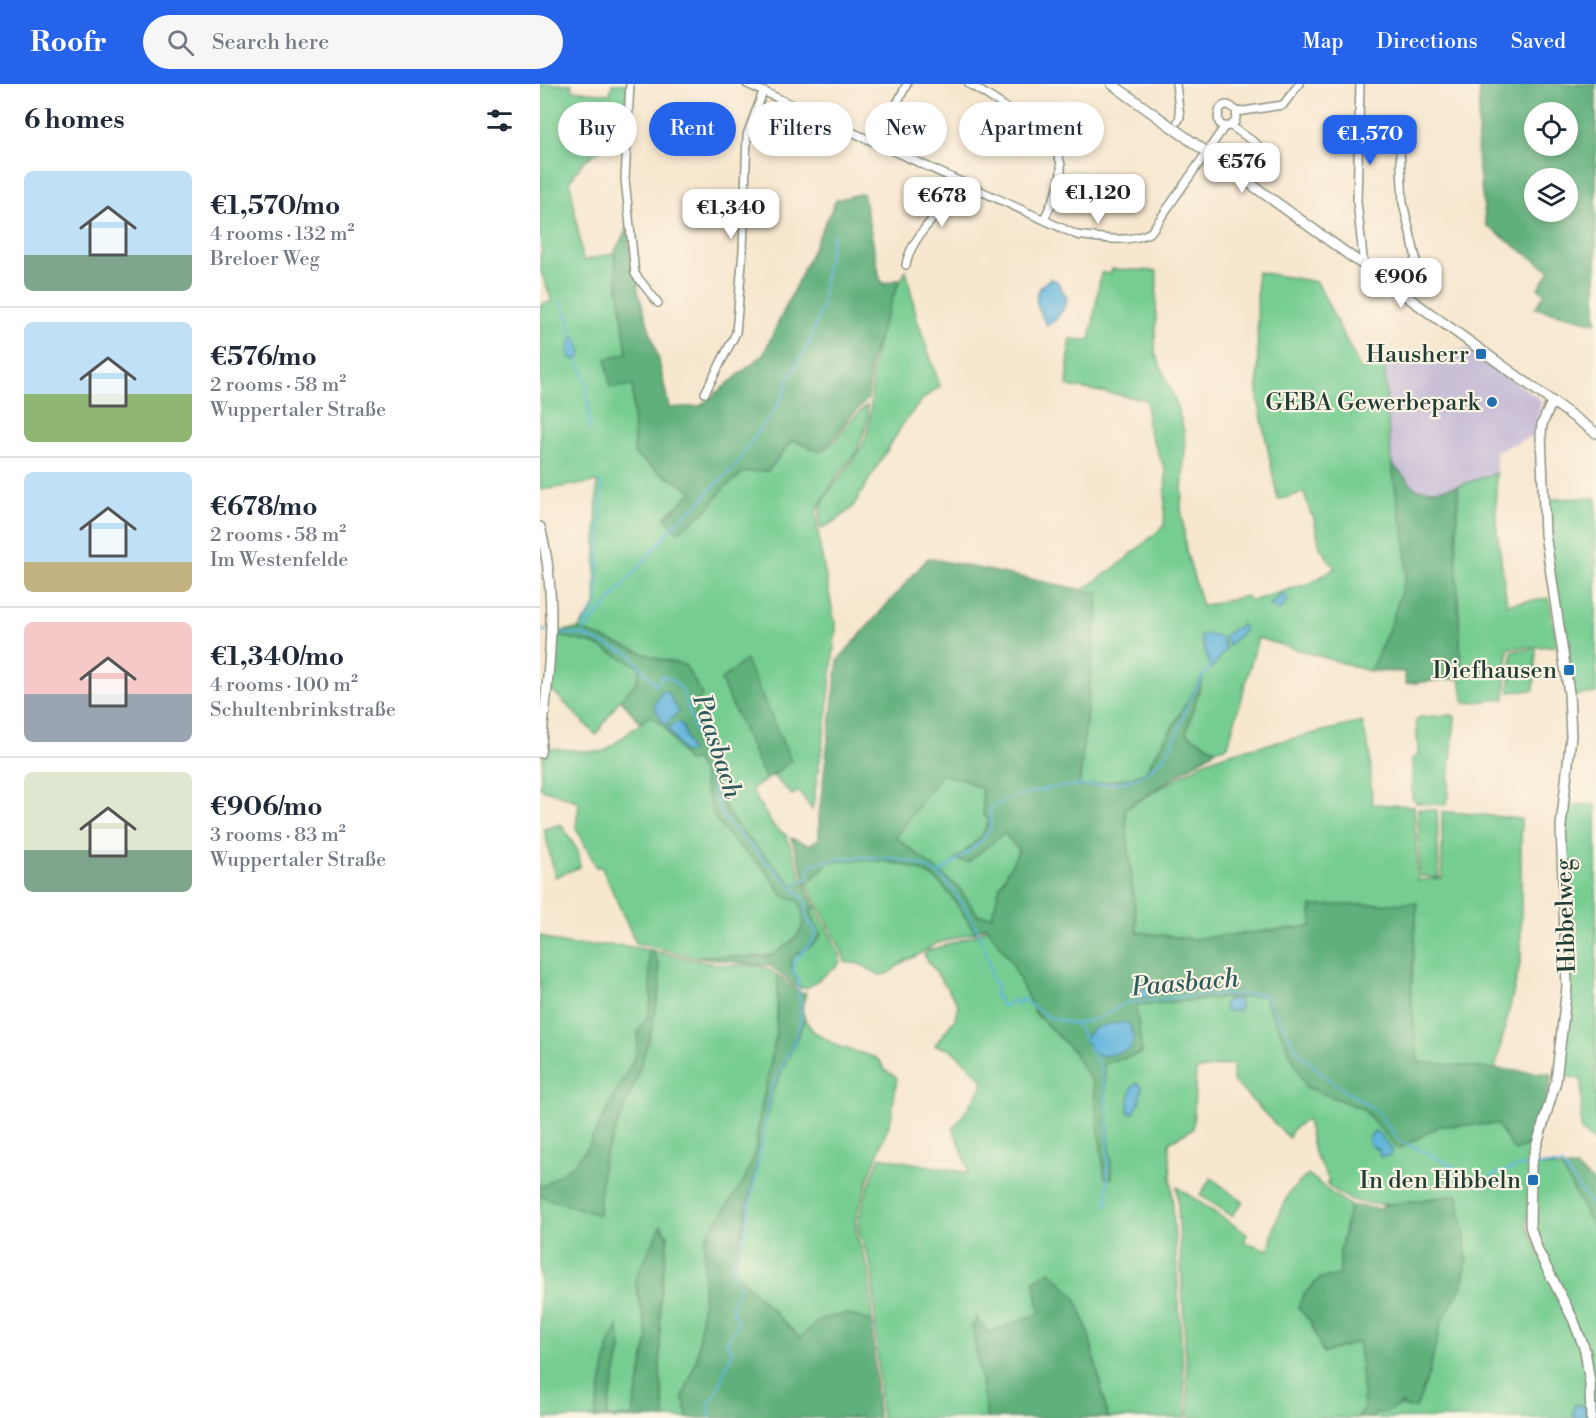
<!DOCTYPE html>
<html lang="en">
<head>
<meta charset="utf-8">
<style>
  body { margin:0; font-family:"Libre Bodoni",serif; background:#f6f6f7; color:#1f2937; height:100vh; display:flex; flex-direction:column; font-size:22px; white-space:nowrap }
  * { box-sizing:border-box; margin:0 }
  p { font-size:20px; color:#747a83 }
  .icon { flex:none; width:33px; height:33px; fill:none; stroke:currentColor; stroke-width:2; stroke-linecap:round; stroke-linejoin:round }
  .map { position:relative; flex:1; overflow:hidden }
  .side { display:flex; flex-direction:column; background:#fff; width:540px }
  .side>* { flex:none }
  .hud { position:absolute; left:18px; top:18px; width:570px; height:54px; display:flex; gap:12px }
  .buttons { position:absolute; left:984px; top:18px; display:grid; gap:12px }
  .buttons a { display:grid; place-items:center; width:54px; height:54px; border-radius:50%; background:#fff; box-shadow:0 3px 9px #0003; font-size:30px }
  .price { position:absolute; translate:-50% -51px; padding:0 14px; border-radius:12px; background:#fff; color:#222; font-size:20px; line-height:39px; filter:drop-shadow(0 2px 3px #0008) }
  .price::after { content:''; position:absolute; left:50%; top:36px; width:18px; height:14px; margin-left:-9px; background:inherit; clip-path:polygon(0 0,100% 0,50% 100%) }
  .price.current { background:#2563eb; color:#fff }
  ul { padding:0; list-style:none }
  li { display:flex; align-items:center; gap:18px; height:150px; padding:0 24px }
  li+li { border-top:2px solid #e0e1e3 }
  li span { display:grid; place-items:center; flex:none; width:168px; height:120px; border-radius:9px; color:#555 }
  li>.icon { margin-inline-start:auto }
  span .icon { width:72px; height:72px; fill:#fffc; stroke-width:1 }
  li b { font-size:26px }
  h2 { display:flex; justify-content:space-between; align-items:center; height:72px; padding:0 24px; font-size:26px }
  .tag { padding:0 21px; border-radius:27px; background:#fff; box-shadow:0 3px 9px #0003; font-size:21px; line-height:54px }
  .tag.current { background:#2563eb; color:#fff }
  header { display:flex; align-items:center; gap:36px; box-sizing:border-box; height:84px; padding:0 30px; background:#2563eb; color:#fff }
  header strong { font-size:28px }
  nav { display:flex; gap:33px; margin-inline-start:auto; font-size:21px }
  .search { width:420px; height:54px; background:#f6f6f7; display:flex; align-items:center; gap:15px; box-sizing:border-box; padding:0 21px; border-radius:33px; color:#747a83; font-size:22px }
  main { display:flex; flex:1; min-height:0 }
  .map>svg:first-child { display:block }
</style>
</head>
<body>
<header>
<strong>Roofr</strong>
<div class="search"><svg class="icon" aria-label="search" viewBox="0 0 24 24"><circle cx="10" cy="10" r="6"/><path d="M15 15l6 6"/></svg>Search here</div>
<nav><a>Map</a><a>Directions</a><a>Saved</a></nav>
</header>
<main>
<section class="side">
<h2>6 homes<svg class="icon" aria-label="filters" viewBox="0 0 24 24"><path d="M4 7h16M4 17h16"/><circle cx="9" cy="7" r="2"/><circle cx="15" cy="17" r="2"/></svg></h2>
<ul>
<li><span style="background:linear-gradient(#bfe0f5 70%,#7fa58c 0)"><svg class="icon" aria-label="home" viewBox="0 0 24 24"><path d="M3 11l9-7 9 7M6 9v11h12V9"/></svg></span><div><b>€1,570/mo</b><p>4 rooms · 132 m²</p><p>Breloer Weg</p></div></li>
<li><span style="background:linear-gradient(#bfe0f5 60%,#8fb573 0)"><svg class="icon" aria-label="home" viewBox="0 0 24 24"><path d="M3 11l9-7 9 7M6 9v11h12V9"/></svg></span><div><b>€576/mo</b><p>2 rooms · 58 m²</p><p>Wuppertaler Straße</p></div></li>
<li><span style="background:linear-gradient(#bfe0f5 75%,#c2b280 0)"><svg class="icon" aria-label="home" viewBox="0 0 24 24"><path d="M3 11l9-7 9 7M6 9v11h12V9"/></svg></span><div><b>€678/mo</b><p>2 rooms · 58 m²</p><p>Im Westenfelde</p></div></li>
<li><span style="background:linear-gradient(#f6c9c9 60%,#9aa5b1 0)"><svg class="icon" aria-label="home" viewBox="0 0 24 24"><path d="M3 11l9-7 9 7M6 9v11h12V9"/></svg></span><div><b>€1,340/mo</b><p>4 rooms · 100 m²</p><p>Schultenbrinkstraße</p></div></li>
<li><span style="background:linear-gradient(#dfe7d0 65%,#7fa58c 0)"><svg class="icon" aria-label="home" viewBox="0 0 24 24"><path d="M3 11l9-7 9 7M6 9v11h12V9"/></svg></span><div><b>€906/mo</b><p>3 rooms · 83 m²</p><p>Wuppertaler Straße</p></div></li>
</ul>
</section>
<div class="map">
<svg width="1056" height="1334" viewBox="0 0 1056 1334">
  <rect width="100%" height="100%" fill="#fcf5e5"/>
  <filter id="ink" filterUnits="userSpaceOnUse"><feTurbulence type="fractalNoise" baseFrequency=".0167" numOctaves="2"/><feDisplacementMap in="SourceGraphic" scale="12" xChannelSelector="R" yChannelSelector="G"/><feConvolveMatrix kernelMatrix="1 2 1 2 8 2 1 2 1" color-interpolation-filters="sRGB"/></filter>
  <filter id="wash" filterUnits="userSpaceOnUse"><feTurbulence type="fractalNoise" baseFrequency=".008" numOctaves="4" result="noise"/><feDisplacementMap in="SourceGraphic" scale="24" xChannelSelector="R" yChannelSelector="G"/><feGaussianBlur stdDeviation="1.35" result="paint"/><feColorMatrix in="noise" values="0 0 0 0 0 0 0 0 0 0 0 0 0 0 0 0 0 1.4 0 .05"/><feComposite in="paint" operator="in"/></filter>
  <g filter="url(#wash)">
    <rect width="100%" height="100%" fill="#f7e7cf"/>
    <path fill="#c9bfd7" d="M928 265 1001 316 996 351 956 367V389L918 402 896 406H876L852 380 844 276Z"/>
    <g fill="#76cd92" stroke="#4a8563" stroke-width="1.5">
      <path d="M0 0H32V6L70 10 72 0H87L84 49 43 78 30 97 43 177 74 169 87 269 66 275 93 302 94 370 119 388 153 407 125 433 165 428 183 405 204 388 228 387 252 356 280 368 296 356 309 338 327 321 328 333 325 345 317 368 296 393 276 427 280 463 296 544 287 631 272 726 259 707 252 711 233 692 250 677 181 596 226 696 211 706 233 742 246 751 264 800 300 870V878L297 882 267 904 255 902 231 882 153 873 96 859 61 782 57 784 36 744 39 718 0 704 4 664 59 668 66 666 101 639 80 615 56 651 10 604 15 548 38 545 55 522 57 398 0 406V221L12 217 1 187 0 170H2L0 155Z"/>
      <path d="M571 185 617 187 615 269 635 316 644 347 645 365 641 423 646 466 662 522 706 512 711 517 771 499 795 484 780 463 773 431H771L764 408 738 416 718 315 717 188 777 198 821 286 844 276C846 311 848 346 852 381 856 414 872 462 865 494 858 527 844 557 830 587L718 554 688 662 676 666 646 649 662 593 606 687 589 694 539 703 559 510 543 506 581 479 624 442 626 388 608 344 607 316 527 302 530 255 550 256 561 189H571Z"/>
      <path d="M366 186 377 235 400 302 382 316 364 338 312 424 295 437 281 445C280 439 279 433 280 427 284 405 316 379 324 358 334 332 330 307 333 281 336 254 353 210 366 186Z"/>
      <path d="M956 389V438L967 520 1009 514 1017 562 968 564 965 615 924 619 920 594 921 579 916 470 918 402Z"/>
      <path d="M1056 414V609L1033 612 1008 448 1006 415Z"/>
      <path d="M996 565 994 606 969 608 972 567Z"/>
      <path d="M913 631 915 633 907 719 905 721 877 719 872 714V675L878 670 876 635 881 633Z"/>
      <path d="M822 638 830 670 832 720 874 722 878 796 902 794V727L981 735V876L955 985 878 979 871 913 877 819 771 822 772 842 653 855 597 848 585 725 663 679 686 670Z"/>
      <path d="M401 691 421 694 442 705 443 730 449 736 441 753 416 776 428 778 464 749 479 766 460 802 453 832 438 831 419 804 355 753Z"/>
      <path d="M1033 721H1056V1058L1041 1047 1042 996 1020 990 1029 887 1025 724Z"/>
      <path d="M878 725 897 726 899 793 880 792Z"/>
      <path d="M21 740 39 769 40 783 15 793 4 745Z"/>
      <path d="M325 775C347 778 373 780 392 793 409 803 424 832 435 848L395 860 378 871 365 877 347 890 340 891 320 880 305 878 302 867 267 800 289 778Z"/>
      <path d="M447 844 471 877 495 929 533 967 553 1000 565 1094H572L564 980 602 969 595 921 723 911 766 1003 823 1025 858 1065 899 1042 957 1040 975 1067 994 1059 987 1143 1035 1247 1041 1267 1047 1300 1049 1334H831L836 1329C855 1328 854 1318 876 1324L889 1289 901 1239 922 1202 927 1175 918 1111C872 1114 824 1136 787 1100L789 1096 774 1069 767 1035 752 1046 749 1054 693 997V980L656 986 653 1045 629 1058 646 1334H568L548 1247 535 1213 494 1197 501 1229 447 1249 436 1233 435 1240 432 1241 447 1334H341L332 1185 319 1148 318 1137 328 1104 340 1073 429 1089 422 1066 413 1045 442 1004V994L412 966 395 961 415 935 418 920 384 871 388 867 438 850Z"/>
      <path d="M0 851C33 868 52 858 85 862 116 866 146 875 176 880 196 883 222 876 238 892L236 952 220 1031 215 1069 203 1099 165 1155 163 1216 157 1274 143 1313 148 1334H125L120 1288V1215L128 1153 95 1196 108 1254 92 1333 66 1334 81 1265 78 1243 69 1261 55 1334H0Z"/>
      <path d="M265 936 273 947 297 962 334 973 340 977 345 986 357 994 351 1035 330 1090 315 1136 317 1153 329 1187 332 1237 307 1230 260 1254 192 1186 198 1167 233 1006Z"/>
      <path d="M995 1081 1022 1084 1056 1149V1334H1053L1048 1272 1003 1171 995 1149 992 1123Z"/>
      <path d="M768 1090 794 1111 810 1121 800 1167V1191L758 1224 770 1237 783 1269 819 1257 824 1324 817 1334H649L637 1103 707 1150 704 1158 729 1166 735 1140 749 1109Z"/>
      <path d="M671 1094 703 1118 692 1132 660 1111Z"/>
    </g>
    <g fill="#60b07c" stroke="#407658" stroke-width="1.5" fill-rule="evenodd">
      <path d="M940 0H1056V239L995 224 1005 209 998 204 1010 187 946 141 937 72ZM994 28H1028V62H994ZM994 94H1028V128H994Z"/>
      <path d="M323 109 340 194 343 200 359 195 331 276 328 315 307 336 294 355 279 367 252 356 228 387 204 388 183 405 165 428 138 448 125 434 153 407 119 388 94 370 93 302 70 303 66 275 87 269 74 169 88 142 91 187 98 196V207L119 277 129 324 160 322 223 271 296 116Z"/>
      <path d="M852 380 876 405 896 406 918 402 916 470 921 579 920 594 866 600 864 588 830 587 849 546 866 492V457L858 423Z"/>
      <path d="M388 474 559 509 539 703 589 694 606 687 664 590 646 649 676 666 585 725 597 848 653 855 772 842 771 822 877 819 871 913 878 978 1012 990 1005 1026 994 1059 975 1067 957 1040 900 1042 858 1065 823 1025 766 1003 723 911 596 921 602 969 564 980 572 1094H565L553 1000 533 967 495 929 471 877 446 842 435 848C424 832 409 804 393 793 364 773 323 775 289 778L267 800 251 754 269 761 279 755V731L298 576ZM401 691 421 694 442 705 443 731 450 736 441 753 415 776 428 778 464 749 479 766 460 802 452 832 438 831 419 804 356 753Z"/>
      <path d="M38 545 119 575 145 581 162 610 156 622V644L173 702 180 707 186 727 203 749 253 801 263 796 275 822 271 828 281 851C265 878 236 859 261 904L255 902 231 882 153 873C178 869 209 876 232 871 237 869 243 864 247 861 264 848 268 836 258 817L244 812 224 785 192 756 176 736 166 708 163 690 155 675 147 678 123 641 110 632 101 639 80 615C91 605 99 598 100 583L54 560 15 551V548Z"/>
      <path d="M206 576 251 677 226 696 181 596Z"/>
      <path d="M108 866H112L119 881 120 904 111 949 97 993 63 1077 59 1131 0 1112V1103H2L34 1080 47 1064 97 968 98 947 108 931 111 915Z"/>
      <path d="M238 892 258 907 266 909 262 925 265 936 233 1006 198 1167 192 1186 260 1254 280 1235 307 1230 332 1237 338 1334H148L143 1313 157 1274 163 1216 165 1154 203 1099 215 1069 220 1031 236 952Z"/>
      <path d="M1022 1084H1036L1056 1100V1149Z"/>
      <path d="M918 1111 925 1155 927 1175 922 1202 901 1239 889 1289 876 1324H867L862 1320 844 1329H836L831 1334H817L824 1324 819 1258 783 1269 770 1237 758 1224 764 1210 780 1194 800 1191V1167L810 1121 840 1125 844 1121Z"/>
      <path d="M121 1141 128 1153 120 1215V1288L125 1334H55L69 1261 78 1242 81 1265 66 1333H92L108 1254 95 1196Z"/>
      <path d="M510 1187 535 1213 548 1247 568 1334H447L432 1241 435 1240V1232L448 1249 500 1229 494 1197Z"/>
    </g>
    <g fill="#62b5de" stroke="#407989" stroke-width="1.5">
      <path d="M510 195 517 197 527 214C525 224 517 238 507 241 496 223 489 208 510 195Z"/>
      <path d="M32 253 36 254 42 267 39 275 36 276 30 274 28 267Z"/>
      <path d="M741 510 746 512 748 516 739 527 729 521 737 516Z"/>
      <path d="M702 540 705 546 688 561 684 551Z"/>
      <path d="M666 550 681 553 686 565 671 585 660 552Z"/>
      <path d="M127 607 139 628 126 640 123 639 114 622 122 608Z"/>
      <path d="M137 638 142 640 150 667 147 669 143 668 128 644Z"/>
      <path d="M604 904H612V912L597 914 596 907Z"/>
      <path d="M700 915V926L685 927 684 919 689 916Z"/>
      <path d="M585 938 589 940 594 953 591 965 565 972 554 969 545 956C552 939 569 941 585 938Z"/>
      <path d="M597 999 602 1003 599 1019 594 1029H590L588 1028C588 1022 590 1008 592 1003Z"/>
      <path d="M834 1047 837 1048 853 1067 850 1071 840 1073 839 1066 831 1062 828 1056Z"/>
      <path d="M1035 1321H1041L1045 1323 1046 1334H1034L1033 1328Z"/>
    </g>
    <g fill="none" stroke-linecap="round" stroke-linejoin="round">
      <g stroke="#62b5de" stroke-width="2">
        <path d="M21 216 28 233 32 253"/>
        <path d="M39 275 47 302 50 347"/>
        <path d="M42 543 57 521 62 402 60 398"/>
        <path d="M0 546 7 547"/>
        <path d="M12 548 41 551 90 570 117 602 122 592 129 594 142 605 183 734 252 803 269 793V781C306 771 367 767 399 791 411 800 432 833 438 848 444 862 452 880 451 896L457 900 455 912 459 914 461 922H466L473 916 477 921 482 915 508 933 533 940 558 935 586 919 660 911 724 910 760 970 793 999 836 1026 859 1056 915 1083"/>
        <path d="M41 551 136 439 161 417 172 404 195 383 210 359 242 316 248 296 270 257 282 222 284 198 293 150"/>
        <path d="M399 790C411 779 446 759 450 744 451 738 450 730 450 724 471 712 509 703 533 702 566 701 599 702 622 675 636 658 641 637 649 617 655 605 663 593 670 582"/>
        <path d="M536 939 546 957"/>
        <path d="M548 962C551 967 555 972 558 978 572 1012 568 1083 567 1121"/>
        <path d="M995 1081H1022L1056 1127"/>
        <path d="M951 1092 983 1082 990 1081"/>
        <path d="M171 1334 169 1321 177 1308 192 1268 187 1260 189 1253 198 1241 192 1222 199 1205 195 1195 192 1179 199 1170 204 1153 232 1004 255 955 261 935 258 895 253 886 254 878 273 856 276 850V846L266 835V817L252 803"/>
      </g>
    </g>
  </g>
  <g filter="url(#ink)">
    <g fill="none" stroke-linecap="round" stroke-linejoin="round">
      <defs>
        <g id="street">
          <path d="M90 0 85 95 95 190 118 219"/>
          <path d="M207 0 537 151C560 154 590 160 611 148L685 42"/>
          <path d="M429 0C452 14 520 54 521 82 522 102 512 118 504 135"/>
          <path d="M636 0 640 33 638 37"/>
          <path d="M820 0 817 118 824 182"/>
          <path d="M697 28 695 38C670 59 675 2 697 28L743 21 759 0"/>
          <path d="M691 42 717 60"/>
          <path d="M336 60 367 0"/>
          <path d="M366 181C370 153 405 123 423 101"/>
          <path d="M839 193 873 179 876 174 863 119 860 66"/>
          <path d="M165 309 196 249 203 167 207 51 223 8"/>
        </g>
        <g id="secondary">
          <path d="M572 0 1056 349"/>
          <path d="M1012 318 1002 340 1001 350 1005 450 1029 609 1031 652 1021 742 1027 903 1016 997 991 1080 990 1142 998 1167 1033 1235 1045 1266 1050 1299 1051 1334"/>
          <path d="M0 443C20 517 8 595 0 669"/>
        </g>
      </defs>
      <use href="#street" stroke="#8b9282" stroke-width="10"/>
      <use href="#secondary" stroke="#8b9282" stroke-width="12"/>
      <use href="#street" stroke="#fff" stroke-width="7"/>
      <use href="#secondary" stroke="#fff" stroke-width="9"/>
    </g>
  </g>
  <g fill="#1f6fb2" stroke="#fcf5e5" stroke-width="2">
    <rect x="935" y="264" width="12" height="12" rx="3"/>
    <circle cx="952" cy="318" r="6"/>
    <rect x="1023" y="580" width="12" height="12" rx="3"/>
    <rect x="987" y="1090" width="12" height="12" rx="3"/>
  </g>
  <g text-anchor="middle" stroke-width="4.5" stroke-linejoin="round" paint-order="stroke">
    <g font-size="24" fill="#1f3d34" stroke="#fcf5e5" text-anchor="end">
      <text x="929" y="278">Hausherr</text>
      <text x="940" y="326">GEBA Gewerbepark</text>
      <text x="1017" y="594">Diefhausen</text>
      <text x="981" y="1104">In den Hibbeln</text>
    </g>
    <g font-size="24" fill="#1f3d34" stroke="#fcf5e5">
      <text transform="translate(1025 832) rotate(-92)" y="8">Hibbelweg</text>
    </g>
    <g font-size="26" font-style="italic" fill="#305b5e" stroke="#fcf5e5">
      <text transform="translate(178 662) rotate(72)" y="9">Paasbach</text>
      <text transform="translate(645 898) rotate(-5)" y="9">Paasbach</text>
    </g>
  </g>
</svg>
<div class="buttons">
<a><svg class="icon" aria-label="locate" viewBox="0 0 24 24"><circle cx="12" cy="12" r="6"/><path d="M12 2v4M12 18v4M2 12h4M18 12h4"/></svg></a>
<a><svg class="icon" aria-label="layers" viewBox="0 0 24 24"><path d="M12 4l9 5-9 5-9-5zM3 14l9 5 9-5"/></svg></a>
</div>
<b class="price current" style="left:830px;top:82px">€1,570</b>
<b class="price" style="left:702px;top:110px">€576</b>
<b class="price" style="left:558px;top:141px">€1,120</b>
<b class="price" style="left:402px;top:144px">€678</b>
<b class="price" style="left:191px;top:156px">€1,340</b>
<b class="price" style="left:861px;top:225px">€906</b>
<div class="hud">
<a class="tag">Buy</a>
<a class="tag current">Rent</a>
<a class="tag">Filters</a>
<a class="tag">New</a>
<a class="tag">Apartment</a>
</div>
</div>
</main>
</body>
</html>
